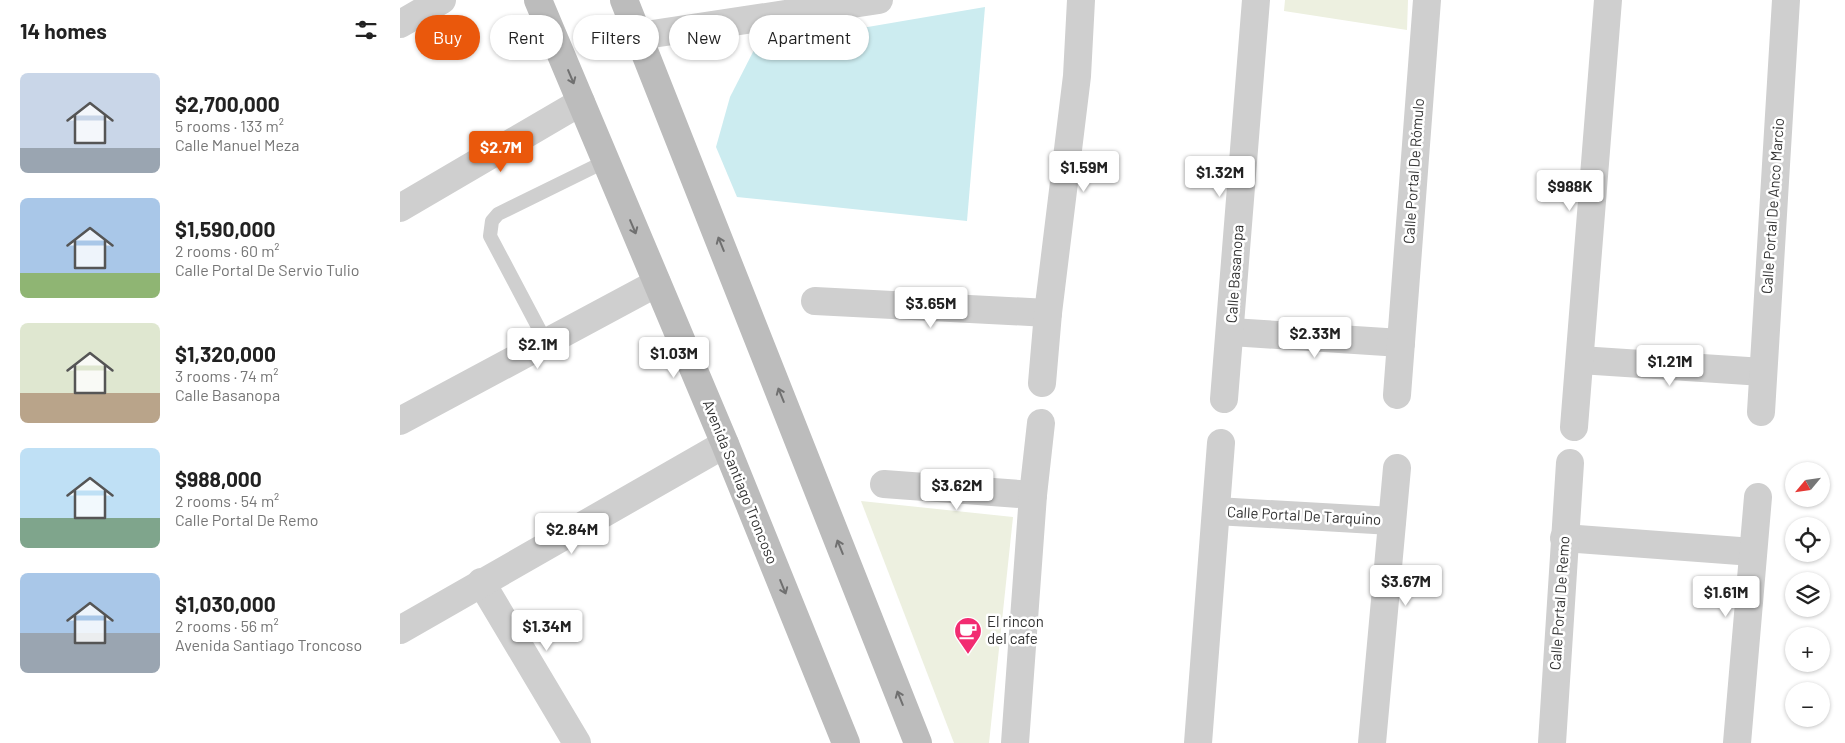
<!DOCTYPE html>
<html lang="en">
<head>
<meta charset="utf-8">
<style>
  body { margin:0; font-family:Barlow,sans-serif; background:#f2f2f2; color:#222; height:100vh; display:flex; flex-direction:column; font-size:19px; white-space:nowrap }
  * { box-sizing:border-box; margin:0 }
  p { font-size:16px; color:#767676 }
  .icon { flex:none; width:28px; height:28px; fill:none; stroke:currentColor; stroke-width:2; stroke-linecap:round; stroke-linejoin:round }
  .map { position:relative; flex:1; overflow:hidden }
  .sheet { display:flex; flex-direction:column; background:#fff; width:400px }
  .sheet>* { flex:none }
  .top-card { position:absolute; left:15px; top:15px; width:475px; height:45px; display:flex; gap:10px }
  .needle { width:32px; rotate:241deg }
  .controls { position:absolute; left:1385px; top:462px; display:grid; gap:10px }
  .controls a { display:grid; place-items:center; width:45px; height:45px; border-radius:50%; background:#fff; box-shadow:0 1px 4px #0004; font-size:25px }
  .price { position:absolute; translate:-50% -42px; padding:0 11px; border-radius:5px; background:#fff; color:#222; font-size:16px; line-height:32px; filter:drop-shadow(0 1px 2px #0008) }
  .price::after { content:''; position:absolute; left:50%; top:30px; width:15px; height:11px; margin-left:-8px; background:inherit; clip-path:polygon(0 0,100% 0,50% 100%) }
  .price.current { background:#ea580c; color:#fff }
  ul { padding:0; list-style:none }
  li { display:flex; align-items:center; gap:15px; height:125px; padding:0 20px }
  li span { display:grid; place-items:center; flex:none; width:140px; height:100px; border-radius:8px; color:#555 }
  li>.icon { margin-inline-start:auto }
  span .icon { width:60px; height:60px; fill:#fffc; stroke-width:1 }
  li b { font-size:21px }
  h2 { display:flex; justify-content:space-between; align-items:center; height:60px; padding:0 20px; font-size:21px }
  .chip { padding:0 18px; border-radius:22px; background:#fff; box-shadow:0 1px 4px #0004; font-size:18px; line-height:45px }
  .chip.current { background:#ea580c; color:#fff }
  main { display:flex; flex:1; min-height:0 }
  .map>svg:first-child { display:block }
</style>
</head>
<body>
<main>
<section class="sheet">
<h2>14 homes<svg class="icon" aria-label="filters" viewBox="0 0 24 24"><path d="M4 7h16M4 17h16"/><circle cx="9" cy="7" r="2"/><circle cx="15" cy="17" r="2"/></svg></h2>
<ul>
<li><span style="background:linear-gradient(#c9d6e8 75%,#9aa5b1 0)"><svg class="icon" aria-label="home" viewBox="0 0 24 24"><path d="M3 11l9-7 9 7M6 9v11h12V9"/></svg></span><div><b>$2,700,000</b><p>5 rooms · 133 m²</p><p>Calle Manuel Meza</p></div></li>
<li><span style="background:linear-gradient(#a9c7e8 75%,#8fb573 0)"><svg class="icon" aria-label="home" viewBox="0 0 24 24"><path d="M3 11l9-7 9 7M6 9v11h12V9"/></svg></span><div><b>$1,590,000</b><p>2 rooms · 60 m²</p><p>Calle Portal De Servio Tulio</p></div></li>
<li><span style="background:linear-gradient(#dfe7d0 70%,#b9a48a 0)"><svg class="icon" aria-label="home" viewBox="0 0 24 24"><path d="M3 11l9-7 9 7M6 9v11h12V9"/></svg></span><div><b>$1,320,000</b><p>3 rooms · 74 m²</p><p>Calle Basanopa</p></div></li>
<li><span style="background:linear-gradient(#bfe0f5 70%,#7fa58c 0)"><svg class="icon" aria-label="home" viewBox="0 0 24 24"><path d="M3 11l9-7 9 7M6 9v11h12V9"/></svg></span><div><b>$988,000</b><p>2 rooms · 54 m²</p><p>Calle Portal De Remo</p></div></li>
<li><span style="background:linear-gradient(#a9c7e8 60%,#9aa5b1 0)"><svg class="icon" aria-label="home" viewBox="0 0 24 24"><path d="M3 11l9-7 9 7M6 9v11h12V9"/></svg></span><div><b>$1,030,000</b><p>2 rooms · 56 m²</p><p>Avenida Santiago Troncoso</p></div></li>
</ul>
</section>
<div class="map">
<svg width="1445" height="743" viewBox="0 0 1445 743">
  <rect width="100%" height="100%" fill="#fff"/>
  <g fill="#edf0e0">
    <path d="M885 0H1008L1007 30 884 11Z"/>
    <path d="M461 501 613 517 589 743H554Z"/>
  </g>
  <path fill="#ccecf0" d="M585 7 567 221 337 197 316 147 330 97 356 46Z"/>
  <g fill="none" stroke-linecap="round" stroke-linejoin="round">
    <path stroke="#cfcfcf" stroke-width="14" d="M146 342 90 236 92 221 98 214 206 161"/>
    <g stroke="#cfcfcf" stroke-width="28">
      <path d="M0 24 42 0"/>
      <path d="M239 36 479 0"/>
      <path d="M0 208 181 102"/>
      <path d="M415 301 648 313"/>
      <path d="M831 332 1001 343"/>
      <path d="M1180 360 1363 372"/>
      <path d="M642 383 648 313 677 76 681 0"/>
      <path d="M997 395 1027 0"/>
      <path d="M824 399 856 0"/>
      <path d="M1361 412 1386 0"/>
      <path d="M0 421 257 283"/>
      <path d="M1174 427 1208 0"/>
      <path d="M484 484 633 495"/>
      <path d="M816 511 992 521"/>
      <path d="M1164 538 1353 552"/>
      <path d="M81 582 177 743"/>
      <path d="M0 630 325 444"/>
      <path d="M615 743 633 495 641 423"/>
      <path d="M798 743 821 443"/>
      <path d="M972 743 997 468"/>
      <path d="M1152 743 1170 463"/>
      <path d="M1337 743 1358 497"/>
    </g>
    <g stroke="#bcbcbc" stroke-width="28">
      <path d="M138 0 325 444 446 743"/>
      <path d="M224 0 518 743"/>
    </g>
  </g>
  <defs><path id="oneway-shaft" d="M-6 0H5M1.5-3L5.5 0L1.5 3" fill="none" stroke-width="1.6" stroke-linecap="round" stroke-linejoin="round" transform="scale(1.25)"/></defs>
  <g stroke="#707070">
    <use href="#oneway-shaft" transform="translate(171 77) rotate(67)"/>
    <use href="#oneway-shaft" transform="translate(233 227) rotate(67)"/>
    <use href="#oneway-shaft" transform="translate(321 244) rotate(-112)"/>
    <use href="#oneway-shaft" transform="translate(381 395) rotate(-112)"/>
    <use href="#oneway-shaft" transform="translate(440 547) rotate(-112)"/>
    <use href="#oneway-shaft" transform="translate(383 587) rotate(68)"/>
    <use href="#oneway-shaft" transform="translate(500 698) rotate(-112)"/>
  </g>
  <defs>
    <symbol id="cafe-pin" viewBox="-11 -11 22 30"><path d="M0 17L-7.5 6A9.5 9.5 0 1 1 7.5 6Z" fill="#f22c71" stroke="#fff"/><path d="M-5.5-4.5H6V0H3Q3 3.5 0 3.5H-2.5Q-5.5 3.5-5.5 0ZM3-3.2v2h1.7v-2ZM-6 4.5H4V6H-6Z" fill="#fff"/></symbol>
  </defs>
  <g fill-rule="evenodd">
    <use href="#cafe-pin" x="552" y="615" width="32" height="43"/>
  </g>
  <g text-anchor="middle" stroke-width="5" stroke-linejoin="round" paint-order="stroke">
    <g font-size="15" fill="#323232" stroke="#fff">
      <text transform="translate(1014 171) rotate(-86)" y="5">Calle Portal De Rómulo</text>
      <text transform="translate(1373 206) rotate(-86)" y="5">Calle Portal De Anco Marcio</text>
      <text transform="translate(835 274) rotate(-86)" y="5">Calle Basanopa</text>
      <text transform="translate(340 482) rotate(68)" y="5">Avenida Santiago Troncoso</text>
      <text transform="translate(904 516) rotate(3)" y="5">Calle Portal De Tarquino</text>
      <text transform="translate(1160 603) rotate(-86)" y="5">Calle Portal De Remo</text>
    </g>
    <g font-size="15" fill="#323232" stroke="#fff" text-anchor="start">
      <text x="587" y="627">El rincon<tspan x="587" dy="17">del cafe</tspan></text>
    </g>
  </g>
</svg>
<div class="controls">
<a><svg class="needle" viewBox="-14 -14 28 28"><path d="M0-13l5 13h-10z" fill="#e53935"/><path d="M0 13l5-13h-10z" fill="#767676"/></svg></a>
<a><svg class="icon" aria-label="locate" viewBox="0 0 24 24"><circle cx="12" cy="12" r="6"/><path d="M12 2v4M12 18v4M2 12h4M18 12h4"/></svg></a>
<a><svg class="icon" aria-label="layers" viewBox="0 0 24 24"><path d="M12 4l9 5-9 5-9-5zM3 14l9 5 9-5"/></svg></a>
<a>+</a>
<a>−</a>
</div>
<b class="price current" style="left:101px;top:173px">$2.7M</b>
<b class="price" style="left:684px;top:193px">$1.59M</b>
<b class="price" style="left:820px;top:198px">$1.32M</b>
<b class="price" style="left:1170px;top:212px">$988K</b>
<b class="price" style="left:531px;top:329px">$3.65M</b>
<b class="price" style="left:915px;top:359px">$2.33M</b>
<b class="price" style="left:138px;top:370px">$2.1M</b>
<b class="price" style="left:274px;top:379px">$1.03M</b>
<b class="price" style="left:1270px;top:387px">$1.21M</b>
<b class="price" style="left:557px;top:511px">$3.62M</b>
<b class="price" style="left:172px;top:555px">$2.84M</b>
<b class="price" style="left:1006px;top:607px">$3.67M</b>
<b class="price" style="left:1326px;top:618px">$1.61M</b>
<b class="price" style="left:147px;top:652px">$1.34M</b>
<div class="top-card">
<a class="chip current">Buy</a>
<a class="chip">Rent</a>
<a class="chip">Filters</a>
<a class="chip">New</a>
<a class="chip">Apartment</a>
</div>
</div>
</main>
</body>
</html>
